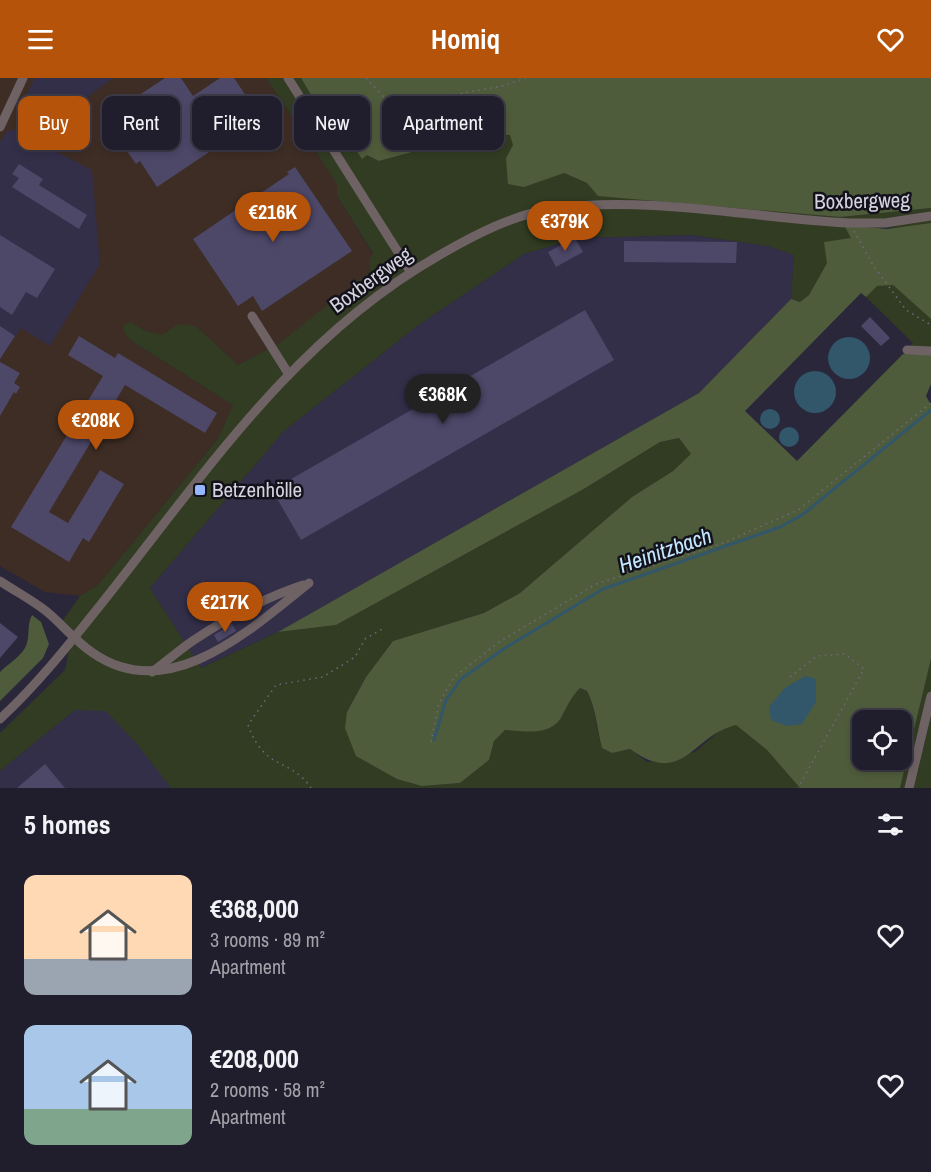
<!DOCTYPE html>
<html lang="en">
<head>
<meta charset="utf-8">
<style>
  body { margin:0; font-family:"Archivo Narrow",sans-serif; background:#282634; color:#f1f3f6; height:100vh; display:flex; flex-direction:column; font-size:22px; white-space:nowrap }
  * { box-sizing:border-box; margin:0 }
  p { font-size:20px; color:#a2a2a9 }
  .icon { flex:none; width:33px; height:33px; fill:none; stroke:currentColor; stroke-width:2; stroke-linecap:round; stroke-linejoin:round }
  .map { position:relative; height:710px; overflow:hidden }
  .drawer { display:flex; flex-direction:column; background:#201d2c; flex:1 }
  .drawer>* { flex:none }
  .guide { position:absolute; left:18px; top:18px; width:600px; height:54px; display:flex; gap:12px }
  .buttons { position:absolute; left:852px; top:632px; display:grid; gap:12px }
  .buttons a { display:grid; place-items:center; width:60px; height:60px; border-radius:12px; background:#201d2c; box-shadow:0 3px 9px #0003,0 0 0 2px #3d3b48; font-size:30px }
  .price { position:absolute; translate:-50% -51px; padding:0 14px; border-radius:21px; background:#b45309; color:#fff; font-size:20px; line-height:39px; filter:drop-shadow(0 2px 3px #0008) }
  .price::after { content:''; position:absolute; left:50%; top:36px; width:18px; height:14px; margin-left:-9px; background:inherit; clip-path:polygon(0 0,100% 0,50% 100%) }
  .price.active { background:#222; color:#fff }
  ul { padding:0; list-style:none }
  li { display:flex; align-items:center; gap:18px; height:150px; padding:0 24px }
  li span { display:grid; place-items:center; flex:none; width:168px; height:120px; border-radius:12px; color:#555 }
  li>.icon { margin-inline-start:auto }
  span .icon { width:72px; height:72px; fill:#fffc; stroke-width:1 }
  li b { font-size:26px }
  h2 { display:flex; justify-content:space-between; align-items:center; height:72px; padding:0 24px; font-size:26px }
  .chip { padding:0 21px; border-radius:12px; background:#201d2c; box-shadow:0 3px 9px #0003,0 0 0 2px #3d3b48; font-size:21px; line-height:54px }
  .chip.active { background:#b45309; color:#fff }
  header { display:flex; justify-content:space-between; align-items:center; height:78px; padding:0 24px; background:#b45309; color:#fff; font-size:27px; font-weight:800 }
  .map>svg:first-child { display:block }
</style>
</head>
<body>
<header><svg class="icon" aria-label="menu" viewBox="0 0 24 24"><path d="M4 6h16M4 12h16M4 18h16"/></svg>Homiq<svg class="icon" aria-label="heart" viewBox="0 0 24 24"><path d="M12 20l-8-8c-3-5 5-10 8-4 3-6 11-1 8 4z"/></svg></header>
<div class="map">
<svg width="931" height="710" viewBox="0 0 931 710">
  <rect width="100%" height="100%" fill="#2a273b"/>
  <path fill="#3e2d24" d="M0 0H266L337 106V118L373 176 369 182 370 194 364 200 278 266 238 287 196 248 169 252 162 258 145 253 131 244 130 262 233 327 217 362 98 507 80 518 45 514 0 488Z"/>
  <g fill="#332f49">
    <path d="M35 0H113L45 51 16 36Z"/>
    <path d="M15 52 92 92 100 186 50 268 21 250 0 281V64L7 53Z"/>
    <path d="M692 157 768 168 794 177 791 221 699 315 278 554 200 590 150 510 284 353 420 246 524 176 578 160Z"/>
    <path d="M137 626 244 710H0V693L75 632Z"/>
  </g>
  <g fill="#323c22">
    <path d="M266 0H301L344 73 352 66 379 83 479 56 511 57 513 67 506 80 564 95 587 105 708 126 840 139 931 130V145C902 152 874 150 844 147L852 160 827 185 809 217 800 224 791 221 794 177 768 168 692 157 578 160 524 176 420 246 284 353 150 510 201 590 278 554 336 547 582 412 660 364 679 360 692 376 673 393 632 419 520 515 484 535 393 563 366 599 347 634 422 708 460 705 489 682 494 663 505 652C524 653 551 658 562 638 568 627 571 619 579 610L587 613C596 630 596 651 602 670L612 675 630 671 647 684 695 674 723 650 736 647 767 672 800 710H171L137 666 106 633 75 632 0 693V655L65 592 72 558 59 548 80 518 98 507 217 362 233 327 130 262 123 252 124 247 131 244 145 253 162 257 178 246 196 248 238 287 278 266 370 194 369 182 373 175 337 118V106Z"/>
    <path d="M877 207H893L931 241V277L903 276 913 265 866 219Z"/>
    <path d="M931 581V710H900Z"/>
  </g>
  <g fill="#4f5c3b" fill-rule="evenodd">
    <path d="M301 0H931V130L840 139 598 118 587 105 564 95 524 109 508 106 506 80 513 67 510 57 479 56 379 83 367 77 362 81 352 66 344 73Z"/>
    <path d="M931 145V241L893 207 877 208 866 219 861 215 745 333 797 383 903 276 931 277V306L926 318 931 327V581L900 710H800L767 672 736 647C692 657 684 710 630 671L612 675 602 670C597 651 596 630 587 613L580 610C571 619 568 627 562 638 551 659 524 653 505 652L494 663 489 682 460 705 422 708 397 701 356 678 345 650 347 634 366 599 393 563 484 535 520 515 632 419 673 393 691 376 679 360 660 364 582 412 336 547 278 554 699 315 791 221 800 224 809 217 827 185 824 164 851 160 844 147 887 151ZM862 642H902V681H862Z"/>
    <path d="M32 537 41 544 49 566 43 580 0 623V594C7 587 20 579 25 570 31 559 26 548 32 537Z"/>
  </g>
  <g fill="#32566a">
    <circle cx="849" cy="280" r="21"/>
    <circle cx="815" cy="314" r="21"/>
    <circle cx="770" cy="341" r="10"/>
    <circle cx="789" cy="359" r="10"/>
    <path d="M805 598 816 601V624L802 646 787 648 771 642 769 629 785 610Z"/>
  </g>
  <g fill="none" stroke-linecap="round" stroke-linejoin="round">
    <path stroke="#32566a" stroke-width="3" d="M434 662 446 622 461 601 505 570 603 511 780 449 802 437 931 332"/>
  </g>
  <g fill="#4d4768">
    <path d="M165 0H181L193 18 220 0H234L261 40 255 44 258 48 245 56 242 52 157 109 140 83 136 86 122 66 132 59 115 33Z"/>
    <path d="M19 86 43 101 39 107 87 137 79 151 12 109 19 100 12 96Z"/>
    <path d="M295 89 352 173 262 233 253 218 238 228 193 161 289 96 287 94Z"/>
    <path d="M0 157 55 191 37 220 26 214 12 237 0 229Z"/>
    <path d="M575 160 583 174 556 189 548 174Z"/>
    <path d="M624 163 737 164 736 185 624 184Z"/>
    <path d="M585 232 614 282 301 462 272 412Z"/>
    <path d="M870 239 890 260 881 268 861 248Z"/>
    <path d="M0 248 15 258 0 281Z"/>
    <path d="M79 258 115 280 118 275 217 335 205 355 125 307 49 434 68 445 100 392 124 406 89 464 83 460 69 484 11 449 103 298 68 277Z"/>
    <path d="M0 284 20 295 14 305 20 309 16 316 14 314 0 338Z"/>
    <path d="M0 545 18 559 0 580Z"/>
    <path d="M232 546 236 553 218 564 214 557Z"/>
    <path d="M45 686 65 710H17Z"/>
  </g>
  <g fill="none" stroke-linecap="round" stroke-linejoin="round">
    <g stroke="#6d6b7c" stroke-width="1.5" stroke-dasharray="1.5 4.5" stroke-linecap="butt">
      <path d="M366 0 392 28 502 8 526 0"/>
      <path d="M854 153 873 187 906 232 931 247"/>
      <path d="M790 599 817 578 845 576 864 591 798 710"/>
      <path d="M431 664 439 625 454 599 499 564 596 506 721 466 798 432 931 325"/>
      <path d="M311 710C290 679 265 694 248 647L276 607 323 599 355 579 365 561 382 551"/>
    </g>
    <g stroke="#6f6265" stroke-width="9">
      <path d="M288 0 410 193"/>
      <path d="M0 49 23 0"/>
      <path d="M252 238 288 295"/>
      <path d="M907 272 931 273"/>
      <path d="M0 503C15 513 32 522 46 533 62 546 75 563 93 575 169 628 251 551 309 505"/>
      <path d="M152 594C166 584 179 572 194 562 227 540 264 520 303 507"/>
      <path d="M0 641C38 606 70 565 102 525 203 398 294 260 438 178 474 157 514 136 556 130 651 118 753 140 849 145H885L931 138"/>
      <path d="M909 710 931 618"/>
    </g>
  </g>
  <rect fill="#94b7fd" stroke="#13111a" stroke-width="2" x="194" y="406" width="12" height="12" rx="3"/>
  <g text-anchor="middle" stroke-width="5" stroke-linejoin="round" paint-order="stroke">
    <g font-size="21" fill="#d4d3e0" stroke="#13111a">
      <text transform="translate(862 123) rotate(-1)" y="7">Boxbergweg</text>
      <text transform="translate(371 202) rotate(-36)" y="7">Boxbergweg</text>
    </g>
    <g font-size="21" fill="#d4d3e0" stroke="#13111a" text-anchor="start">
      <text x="212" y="419">Betzenhölle</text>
    </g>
    <g font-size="22" font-style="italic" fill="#c3e8ff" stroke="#13111a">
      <text transform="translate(665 472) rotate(-19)" y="8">Heinitzbach</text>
    </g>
  </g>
</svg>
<div class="buttons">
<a><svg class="icon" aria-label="locate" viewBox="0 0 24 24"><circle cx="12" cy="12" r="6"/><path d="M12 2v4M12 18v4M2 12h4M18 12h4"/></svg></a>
</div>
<b class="price" style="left:273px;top:165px">€216K</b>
<b class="price" style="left:565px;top:174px">€379K</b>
<b class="price active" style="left:443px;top:347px">€368K</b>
<b class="price" style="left:96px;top:373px">€208K</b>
<b class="price" style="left:225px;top:555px">€217K</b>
<div class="guide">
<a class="chip active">Buy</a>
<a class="chip">Rent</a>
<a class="chip">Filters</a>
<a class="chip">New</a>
<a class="chip">Apartment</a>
</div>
</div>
<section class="drawer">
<h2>5 homes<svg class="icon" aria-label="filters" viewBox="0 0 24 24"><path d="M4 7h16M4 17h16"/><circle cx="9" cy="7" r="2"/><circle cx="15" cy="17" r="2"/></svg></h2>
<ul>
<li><span style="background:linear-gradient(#ffd9b3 70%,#9aa5b1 0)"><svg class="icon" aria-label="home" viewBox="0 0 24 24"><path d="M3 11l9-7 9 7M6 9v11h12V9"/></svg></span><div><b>€368,000</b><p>3 rooms · 89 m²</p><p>Apartment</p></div><svg class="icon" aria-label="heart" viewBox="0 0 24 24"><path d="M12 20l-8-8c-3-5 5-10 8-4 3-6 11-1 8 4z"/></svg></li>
<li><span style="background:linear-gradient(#a9c7e8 70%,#7fa58c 0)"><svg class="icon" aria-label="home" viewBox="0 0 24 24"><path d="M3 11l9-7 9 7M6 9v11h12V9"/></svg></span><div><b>€208,000</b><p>2 rooms · 58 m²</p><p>Apartment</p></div><svg class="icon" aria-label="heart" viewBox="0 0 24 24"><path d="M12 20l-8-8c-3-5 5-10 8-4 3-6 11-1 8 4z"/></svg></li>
</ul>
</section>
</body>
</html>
